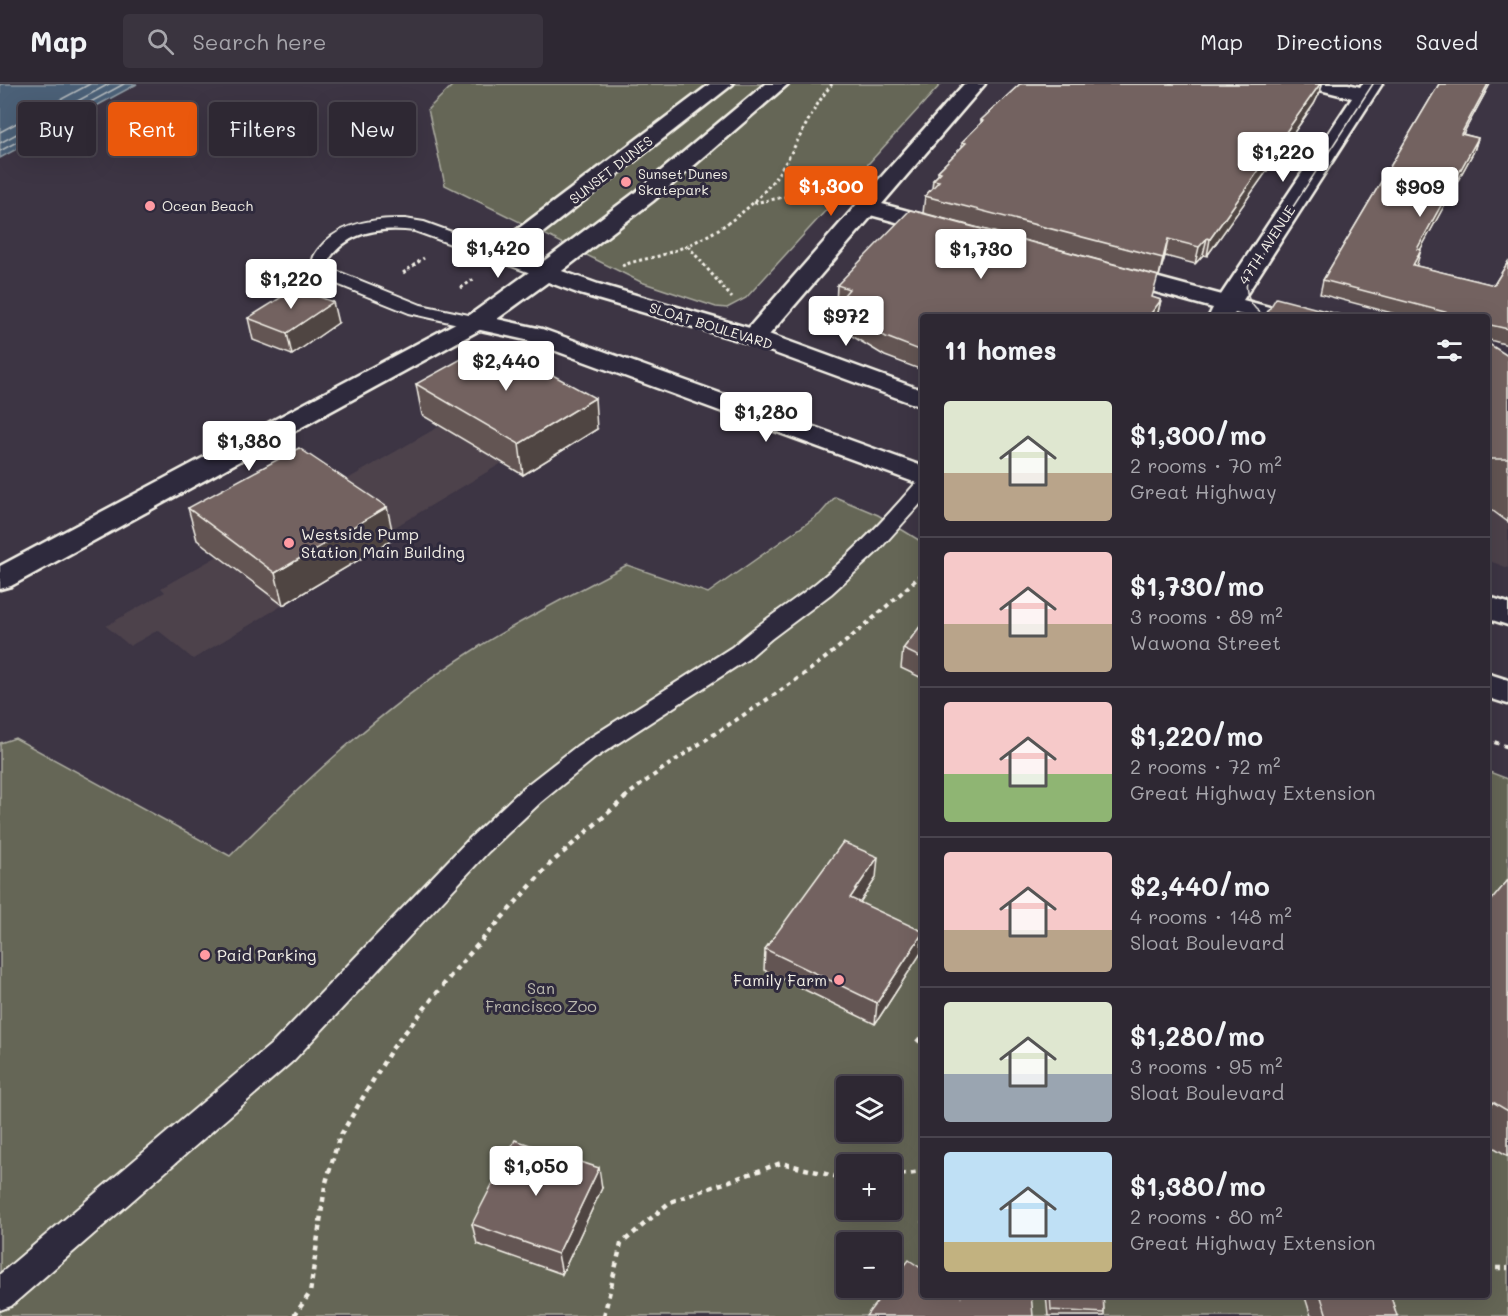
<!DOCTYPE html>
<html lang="en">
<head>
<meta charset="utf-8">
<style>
  body { margin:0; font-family:Mali,sans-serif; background:#3a343f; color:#f1f3f6; height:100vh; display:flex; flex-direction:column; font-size:22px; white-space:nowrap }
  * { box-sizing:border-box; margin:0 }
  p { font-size:20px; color:#a7a6ac }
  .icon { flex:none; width:33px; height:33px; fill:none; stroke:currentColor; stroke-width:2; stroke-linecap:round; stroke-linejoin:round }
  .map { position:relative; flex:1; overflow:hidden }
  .drawer { position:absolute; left:920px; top:230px; width:570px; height:984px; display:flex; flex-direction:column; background:#2e2833; border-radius:6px; box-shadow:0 6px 24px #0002,0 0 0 2px #49444e }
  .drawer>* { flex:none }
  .hud { position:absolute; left:18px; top:18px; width:570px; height:54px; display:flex; gap:12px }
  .buttons { position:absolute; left:836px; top:992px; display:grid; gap:12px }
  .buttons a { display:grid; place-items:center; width:66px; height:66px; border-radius:6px; background:#2e2833; box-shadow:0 6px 24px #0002,0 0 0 2px #49444e; font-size:30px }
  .price { position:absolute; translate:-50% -51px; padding:0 14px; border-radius:6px; background:#fff; color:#222; font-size:20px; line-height:39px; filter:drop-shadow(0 2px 3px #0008) }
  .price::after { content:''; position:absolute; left:50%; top:36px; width:18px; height:14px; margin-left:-9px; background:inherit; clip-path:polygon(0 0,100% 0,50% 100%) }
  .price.current { background:#ea580c; color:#fff }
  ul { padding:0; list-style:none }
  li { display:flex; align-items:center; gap:18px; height:150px; padding:0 24px }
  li+li { border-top:2px solid #49444e }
  li span { display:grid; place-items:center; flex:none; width:168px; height:120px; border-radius:6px; color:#555 }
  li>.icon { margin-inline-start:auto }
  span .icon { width:72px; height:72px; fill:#fffc; stroke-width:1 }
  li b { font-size:26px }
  h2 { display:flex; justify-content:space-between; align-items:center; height:72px; padding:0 24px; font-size:26px }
  .tag { padding:0 21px; border-radius:6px; background:#2e2833; box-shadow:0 6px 24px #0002,0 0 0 2px #49444e; font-size:21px; line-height:54px }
  .tag.current { background:#ea580c; color:#fff }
  header { display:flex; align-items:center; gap:36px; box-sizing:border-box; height:84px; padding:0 30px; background:#2e2833; border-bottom:2px solid #49444e }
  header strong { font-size:28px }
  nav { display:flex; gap:33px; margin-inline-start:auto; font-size:21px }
  .search { width:420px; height:54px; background:#3a343f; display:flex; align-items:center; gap:15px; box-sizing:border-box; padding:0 21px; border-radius:6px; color:#a7a6ac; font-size:22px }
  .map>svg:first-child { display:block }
</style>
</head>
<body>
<header>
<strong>Map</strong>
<div class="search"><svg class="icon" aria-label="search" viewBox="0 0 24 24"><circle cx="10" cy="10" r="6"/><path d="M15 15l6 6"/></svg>Search here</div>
<nav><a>Map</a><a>Directions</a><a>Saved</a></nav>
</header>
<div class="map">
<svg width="1508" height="1232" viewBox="0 0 1508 1232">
  <rect width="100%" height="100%" fill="#3d3544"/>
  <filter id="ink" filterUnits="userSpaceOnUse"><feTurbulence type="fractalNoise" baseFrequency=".0167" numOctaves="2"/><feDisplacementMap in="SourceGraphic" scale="12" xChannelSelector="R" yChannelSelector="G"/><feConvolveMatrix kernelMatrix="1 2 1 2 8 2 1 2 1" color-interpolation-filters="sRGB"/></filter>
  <g filter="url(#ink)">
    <g fill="#4d424c">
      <path d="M1486 316 1508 322V484L1487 476Z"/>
      <path d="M440 342 502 379 385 449 325 408Z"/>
      <path d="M218 472 283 521 193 575 158 546 130 562 106 542 165 508 161 504Z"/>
    </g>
    <g fill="#656657" stroke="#acaca0" stroke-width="1.5" fill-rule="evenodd">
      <path d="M454 0H941L746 214 727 224 716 223 641 198 445 101 428 25Z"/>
      <path d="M835 413 878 431 922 458V1210H1486L1487 687 1508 695V1232H0V659L15 654 230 772C305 697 382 624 472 567 522 535 575 509 627 481L708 509 820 430ZM846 1002H891V1047H846ZM846 1080H891V1125H846ZM846 1158H891V1203H846Z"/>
    </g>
    <path fill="#4c6177" stroke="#8f9ba4" stroke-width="1.5" d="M0 0H137L0 74Z"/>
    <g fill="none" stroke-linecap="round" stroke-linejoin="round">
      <g stroke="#b1b7bb" stroke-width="1.5">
        <path d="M0 48 90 0"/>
        <path d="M0 59 109 0"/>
        <path d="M0 67 124 0"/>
      </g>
      <defs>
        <g id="service">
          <path d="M405 135 424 138 551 184 554 188 551 192H539L415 147C383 143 350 146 330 174V181L334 186 421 221 483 234 485 238 483 242 476 244 409 229 322 194C312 183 309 178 318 166 338 139 373 134 405 135Z"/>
          <path d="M922 398V418L877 468 831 510 771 555 748 575 595 674 541 718 488 768 294 976 11 1222 0 1226V1190L274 958 470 754 523 704 577 662 732 563C758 539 789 521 816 499 853 469 884 436 915 400Z"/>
        </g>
        <g id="pedestrian">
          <path d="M710 0H733L508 176 499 178 490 176 487 171 490 166Z"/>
          <path d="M765 0H788L653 117 554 193 545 195 536 193 533 188 536 183 637 107Z"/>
        </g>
        <g id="minor">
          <path d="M1309 0H1348L1360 3 1362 0H1382L1243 216 1284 227 1287 232H1247L1219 225 1215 220 1352 14 1312 4Z"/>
          <path d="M867 116 875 118 879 123 875 128 763 258 754 261 745 258 741 253 745 248 859 118Z"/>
          <path d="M476 230 485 233 489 238 485 243 11 502 0 505V482L467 233Z"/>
        </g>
        <g id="tertiary">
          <path d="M964 0H985L882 120 953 139 957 144 953 149 945 151 859 128 855 123 859 118Z"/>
          <path d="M545 181 598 200 763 248 922 306V323L745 258 580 210 548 198 497 235 542 245 922 382V401L526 256 467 243 463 238 467 233 536 183Z"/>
          <path d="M1114 182 1237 215 1241 220 1233 232H1209L1213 224 1105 194 1102 189 1105 184Z"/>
          <path d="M1486 512 1508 519V541L1486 534Z"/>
          <path d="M1486 589 1508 596V620L1486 613Z"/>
        </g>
      </defs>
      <use href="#service" stroke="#f4f1e8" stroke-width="4"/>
      <use href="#pedestrian" stroke="#f4f1e8" stroke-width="5"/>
      <use href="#minor" stroke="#f4f1e8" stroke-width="5"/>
      <use href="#tertiary" stroke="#f4f1e8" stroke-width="5"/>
      <g stroke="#f4f1e8" stroke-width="3" stroke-dasharray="3 3" stroke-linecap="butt">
        <path d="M754 119 840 102"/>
        <path d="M688 162 732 214"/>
        <path d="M622 182C635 176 649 175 662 171 703 158 745 133 772 98 796 68 807 30 832 0"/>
        <path d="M403 189 424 174"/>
        <path d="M461 204 474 195"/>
      </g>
      <g stroke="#f4f1e8" stroke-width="4" stroke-dasharray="4.5 4.5" stroke-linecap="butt">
        <path d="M1486 655 1508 663"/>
        <path d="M624 714C679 670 742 634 800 593 843 562 883 526 922 490"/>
      </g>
      <g stroke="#f4f1e8" stroke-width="4.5" stroke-dasharray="5 5" stroke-linecap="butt">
        <path d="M917 958 922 952"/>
        <path d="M891 1092 922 1088"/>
        <path d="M1486 1184H1508"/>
        <path d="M294 1232 310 1209 325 1102 339 1054 391 966 457 884 550 780 626 713"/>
        <path d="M604 1232 621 1160 670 1118 781 1079 846 1095"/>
      </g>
      <use href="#service" fill="#2f2a3d" fill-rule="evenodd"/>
      <use href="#pedestrian" fill="#2f2a3d" fill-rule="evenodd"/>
      <use href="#minor" fill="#2f2a3d" fill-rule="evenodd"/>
      <use href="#tertiary" fill="#2f2a3d" fill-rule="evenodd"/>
      <path stroke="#f4f1e8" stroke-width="1.5" d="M1265 232C1250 223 1243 209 1248 192L1373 0"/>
    </g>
    <g fill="#635453" stroke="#f4f1e8" stroke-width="1.5">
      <path d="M1020 0H1322L1320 8 1314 20 1207 172 1203 171 1195 180 1165 172 1159 192 923 129 925 112 932 104 933 96 938 91V87L962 63V58L981 39V36Z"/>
      <path d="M1439 0H1490L1463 50 1478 54 1474 67 1420 166 1416 182 1494 201 1508 178V261L1486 255V232H1403L1320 210 1323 196Z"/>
      <path d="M837 201 1153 214 1161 216 1157 232H922V286L885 272 834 241V223L836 220Z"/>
      <path d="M248 234 338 239 292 271 253 256Z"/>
      <path d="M1486 265 1508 272V438L1493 427H1486Z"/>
      <path d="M416 300 597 345 523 391 422 331Z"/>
      <path d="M188 424 394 455 283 521 197 456Z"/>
      <path d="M922 540V594L901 584 903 565Z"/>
      <path d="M876 794 860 818 921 869 875 940 764 886 765 865Z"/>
      <path d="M1508 796V1072L1486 1059V823Z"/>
      <path d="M602 1104 562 1190 477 1160 472 1140Z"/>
      <path d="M1046 1210H1103L1104 1229V1232H1048Z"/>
      <path d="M1304 1210H1390L1397 1232H1311Z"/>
    </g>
    <g fill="#504543" stroke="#f4f1e8" stroke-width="1.5">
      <path d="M1320 0H1322L1320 8 1314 20 1207 172 1210 155Z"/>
      <path d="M1488 0H1490L1456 63 1461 50Z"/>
      <path d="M1478 54 1474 67 1413 179 1417 165Z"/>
      <path d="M1207 154 1203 171 1195 180 1199 163Z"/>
      <path d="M1168 155 1165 172 1159 192 1163 174Z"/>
      <path d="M1421 166 1417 180 1409 195 1413 181Z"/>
      <path d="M1161 216 1157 232H1149Z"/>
      <path d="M333 218 338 239 292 271 287 249Z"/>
      <path d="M595 314 597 345 523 391 519 360Z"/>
      <path d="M387 423 394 455 283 521 275 489Z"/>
      <path d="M878 773 876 794 849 835 850 814Z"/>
      <path d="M922 850 921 869 875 940 877 919Z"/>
      <path d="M599 1084 602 1104 562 1190 558 1170Z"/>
    </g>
    <g fill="#736260" stroke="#f4f1e8" stroke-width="1.5">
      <path d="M1020 0H1320L1210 155 1207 154 1199 163 1168 155 1163 174 925 112 939 97 933 96 941 88 938 87 966 59 962 58 983 37 981 36Z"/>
      <path d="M1439 0H1488L1461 50 1478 54 1417 165 1421 166 1413 181 1494 201 1508 178V245L1486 240V232H1460L1323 196Z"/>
      <path d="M910 126 1158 192 1152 213 1161 216 1149 232H922V267L886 253 834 223 849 205 837 201Z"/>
      <path d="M296 204 333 218 287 249 248 234Z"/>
      <path d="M1276 214 1345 232H1265Z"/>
      <path d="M492 258 595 314 519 360 416 300Z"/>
      <path d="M1489 260 1508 272V375H1486V265Z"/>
      <path d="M299 364 387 423 275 489 188 424Z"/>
      <path d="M922 540V574L903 565Z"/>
      <path d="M843 758 878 773 850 814 922 847V850L877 919 765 865Z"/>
      <path d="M1508 796V1027L1493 1018 1486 1028V823Z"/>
      <path d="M515 1056 599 1084 558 1170 472 1140Z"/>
      <path d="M909 1176 922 1185V1210H960L961 1212 962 1210H1031L1033 1232H866L888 1203H891V1199Z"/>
      <path d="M1050 1210H1103L1104 1229 1051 1226Z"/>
      <path d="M1320 1210H1390L1397 1232H1327Z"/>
    </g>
  </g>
  <g fill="#ff9aa2" stroke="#2f2a3d" stroke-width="2">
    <circle cx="626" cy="98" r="6"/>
    <circle cx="150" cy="122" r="6"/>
    <circle cx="289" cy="459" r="6"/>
    <circle cx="205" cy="871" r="6"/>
    <circle cx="839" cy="896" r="6"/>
  </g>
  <g text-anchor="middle" stroke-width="6" stroke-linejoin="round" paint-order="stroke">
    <g font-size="14" fill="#f4f1e8" stroke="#2f2a3d">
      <text transform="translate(611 86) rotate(-38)" y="5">SUNSET DUNES</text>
      <text transform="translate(1267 161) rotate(-57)" y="5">47TH AVENUE</text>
      <text transform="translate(711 242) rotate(17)" y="5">SLOAT BOULEVARD</text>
    </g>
    <g font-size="14" fill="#f4f1e8" stroke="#2f2a3d" text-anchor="start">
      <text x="638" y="95">Sunset Dunes<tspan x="638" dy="16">Skatepark</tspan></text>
      <text x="162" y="127">Ocean Beach</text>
    </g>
    <g font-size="16" fill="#f4f1e8" stroke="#2f2a3d" text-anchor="start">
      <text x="301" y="456">Westside Pump<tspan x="301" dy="18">Station Main Building</tspan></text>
      <text x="217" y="877">Paid Parking</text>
      <text x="827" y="902" text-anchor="end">Family Farm</text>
    </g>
    <g font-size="16" fill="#bbb9ae" stroke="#2f2a3d">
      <text x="541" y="910">San<tspan x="541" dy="18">Francisco Zoo</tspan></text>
    </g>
  </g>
</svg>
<div class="buttons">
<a><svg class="icon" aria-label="layers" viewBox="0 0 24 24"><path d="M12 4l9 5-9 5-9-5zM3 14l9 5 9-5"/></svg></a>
<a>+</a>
<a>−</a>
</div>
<b class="price" style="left:1283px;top:99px">$1,220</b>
<b class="price current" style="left:831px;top:133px">$1,300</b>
<b class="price" style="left:1420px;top:134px">$909</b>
<b class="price" style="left:498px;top:195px">$1,420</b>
<b class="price" style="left:981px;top:196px">$1,730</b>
<b class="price" style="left:291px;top:226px">$1,220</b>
<b class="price" style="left:846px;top:263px">$972</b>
<b class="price" style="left:506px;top:308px">$2,440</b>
<b class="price" style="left:766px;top:359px">$1,280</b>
<b class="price" style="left:249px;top:388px">$1,380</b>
<b class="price" style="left:536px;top:1113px">$1,050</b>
<div class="hud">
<a class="tag">Buy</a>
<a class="tag current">Rent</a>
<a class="tag">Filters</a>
<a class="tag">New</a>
</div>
<section class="drawer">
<h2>11 homes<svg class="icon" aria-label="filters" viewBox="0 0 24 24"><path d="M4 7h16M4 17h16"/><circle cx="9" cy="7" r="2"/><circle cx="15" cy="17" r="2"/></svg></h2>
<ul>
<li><span style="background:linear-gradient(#dfe7d0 60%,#b9a48a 0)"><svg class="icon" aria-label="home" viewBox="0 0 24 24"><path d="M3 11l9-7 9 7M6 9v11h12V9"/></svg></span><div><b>$1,300/mo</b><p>2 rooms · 70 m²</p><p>Great Highway</p></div></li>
<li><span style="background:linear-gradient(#f6c9c9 60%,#b9a48a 0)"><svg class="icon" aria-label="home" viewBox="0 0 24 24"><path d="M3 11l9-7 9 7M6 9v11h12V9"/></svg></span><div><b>$1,730/mo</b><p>3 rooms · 89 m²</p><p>Wawona Street</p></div></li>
<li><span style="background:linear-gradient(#f6c9c9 60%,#8fb573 0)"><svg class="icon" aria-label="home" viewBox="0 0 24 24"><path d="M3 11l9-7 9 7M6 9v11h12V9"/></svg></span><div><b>$1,220/mo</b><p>2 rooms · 72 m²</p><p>Great Highway Extension</p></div></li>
<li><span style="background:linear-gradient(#f6c9c9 65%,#b9a48a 0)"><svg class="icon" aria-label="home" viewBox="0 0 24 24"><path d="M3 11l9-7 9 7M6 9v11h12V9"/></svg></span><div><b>$2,440/mo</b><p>4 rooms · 148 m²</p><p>Sloat Boulevard</p></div></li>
<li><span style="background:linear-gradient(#dfe7d0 60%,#9aa5b1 0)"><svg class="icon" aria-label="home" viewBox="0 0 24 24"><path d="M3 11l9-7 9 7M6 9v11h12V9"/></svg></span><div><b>$1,280/mo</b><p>3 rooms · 95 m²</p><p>Sloat Boulevard</p></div></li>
<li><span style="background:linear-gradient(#bfe0f5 75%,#c2b280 0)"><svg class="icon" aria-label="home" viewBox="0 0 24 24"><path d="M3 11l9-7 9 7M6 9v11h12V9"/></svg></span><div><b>$1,380/mo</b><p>2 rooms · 80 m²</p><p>Great Highway Extension</p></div></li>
</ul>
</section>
</div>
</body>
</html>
